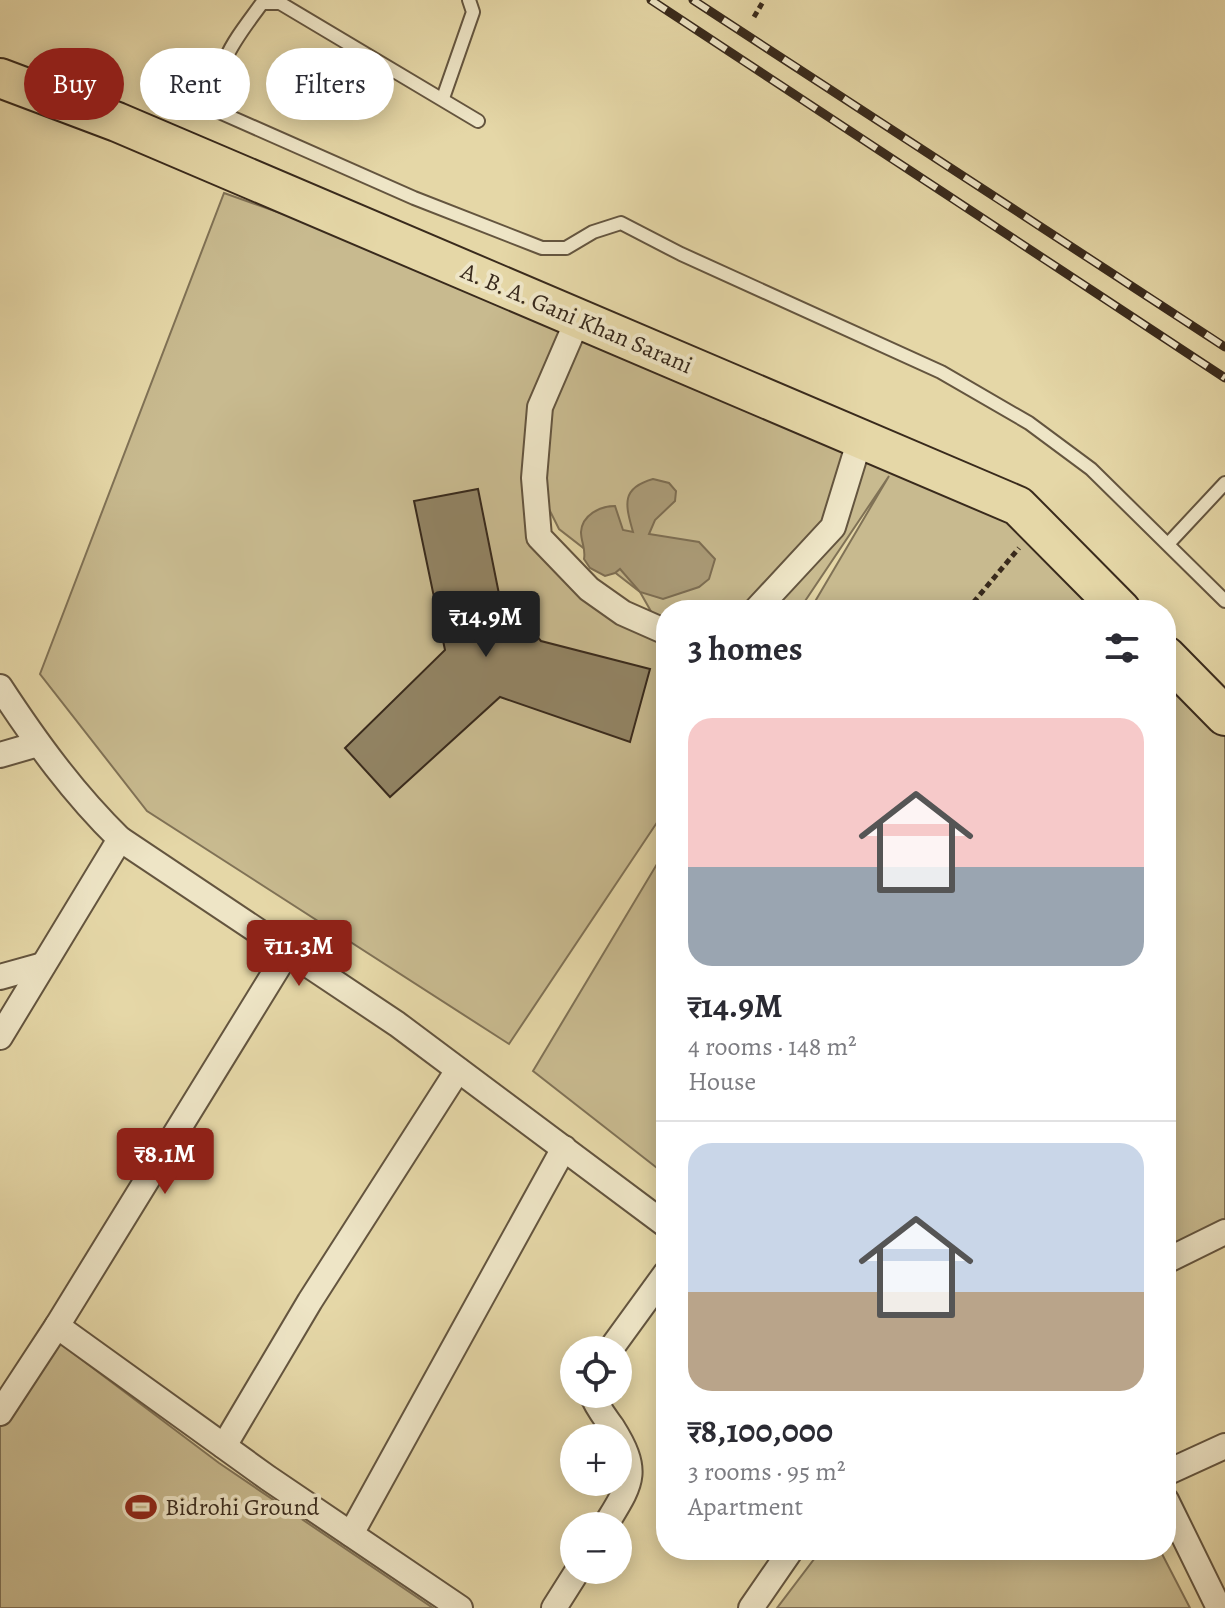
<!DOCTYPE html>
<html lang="en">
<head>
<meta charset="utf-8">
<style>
  body { margin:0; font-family:Alegreya,serif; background:#f7f7f7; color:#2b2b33; height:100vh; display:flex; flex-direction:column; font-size:30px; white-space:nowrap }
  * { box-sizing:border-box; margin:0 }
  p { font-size:26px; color:#7c7c81 }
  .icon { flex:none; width:44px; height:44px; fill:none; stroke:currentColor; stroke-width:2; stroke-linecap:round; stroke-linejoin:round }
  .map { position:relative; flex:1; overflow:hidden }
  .details { position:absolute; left:656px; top:600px; width:520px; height:960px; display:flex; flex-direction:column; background:#fff; border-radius:32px; box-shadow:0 4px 20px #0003 }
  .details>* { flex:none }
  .guide { position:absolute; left:24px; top:48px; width:512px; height:72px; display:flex; gap:16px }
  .buttons { position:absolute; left:560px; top:1336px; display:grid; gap:16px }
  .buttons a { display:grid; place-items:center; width:72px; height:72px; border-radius:50%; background:#fff; box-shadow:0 4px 20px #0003; font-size:40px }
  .price { position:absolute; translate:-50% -68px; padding:0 18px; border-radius:8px; background:#8f2418; color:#fff; font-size:26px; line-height:52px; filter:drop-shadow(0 2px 4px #0008) }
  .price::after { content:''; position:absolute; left:50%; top:48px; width:24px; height:18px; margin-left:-12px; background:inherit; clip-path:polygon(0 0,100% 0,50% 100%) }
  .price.selected { background:#222; color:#fff }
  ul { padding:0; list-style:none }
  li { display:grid; align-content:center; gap:16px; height:424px; padding:0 32px }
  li+li { border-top:2px solid #e1e1e2 }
  li span { display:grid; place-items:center; height:248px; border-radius:24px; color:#555 }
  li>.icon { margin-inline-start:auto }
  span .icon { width:144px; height:144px; fill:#fffc; stroke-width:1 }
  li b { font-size:34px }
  h2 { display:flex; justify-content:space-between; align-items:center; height:96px; padding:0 32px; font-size:34px }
  .pill { padding:0 28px; border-radius:36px; background:#fff; box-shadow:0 4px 20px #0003; font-size:28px; line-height:72px }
  .pill.selected { background:#8f2418; color:#fff }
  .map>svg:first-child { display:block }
</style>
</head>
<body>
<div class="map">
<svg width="1225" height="1608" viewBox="0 0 1225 1608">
  <rect width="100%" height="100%" fill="#e5d7a7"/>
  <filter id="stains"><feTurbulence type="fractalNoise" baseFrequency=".0025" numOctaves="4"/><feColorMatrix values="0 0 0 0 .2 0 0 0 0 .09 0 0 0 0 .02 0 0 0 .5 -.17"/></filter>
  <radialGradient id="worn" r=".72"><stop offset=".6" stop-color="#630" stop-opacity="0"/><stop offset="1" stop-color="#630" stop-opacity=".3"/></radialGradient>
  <g fill="#c8ba8f" stroke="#807256" stroke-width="2" fill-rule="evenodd">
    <path d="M224 193 578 319 1018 506 1103 610H810L889 476 799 610H666V809L509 1044 147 811 40 674ZM576 327 535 472 540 407ZM535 481 559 529 640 592 661 629 539 537Z"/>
    <path d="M1166 653 1225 710V1222L1166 1251Z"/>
    <path d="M666 849V1175L533 1071Z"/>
    <path d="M45 1332 219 1463 433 1608H0V1412Z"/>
    <path d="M821 1550H1160L1190 1608H777Z"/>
  </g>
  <path fill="#ab9c78" stroke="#7d6e53" stroke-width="2" d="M653 479 669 483 676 491 675 501 655 520 649 534 699 542 715 559 709 579 699 587 663 599 640 592 620 569 615 573 605 576 590 568 584 559C586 549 581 542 581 532 582 515 600 506 615 506L623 530 633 532C625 504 621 488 653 479Z"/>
  <path fill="#928464" stroke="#392a1c" stroke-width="2" d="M478 489 499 594 541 641 650 669 630 742 500 697 390 797 345 748 445 650 414 501Z"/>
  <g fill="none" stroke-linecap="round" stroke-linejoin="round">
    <defs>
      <g id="lane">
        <path d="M443 98 473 12 469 0"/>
        <path d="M478 121 280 3H262C234 42 216 60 217 111L414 198 542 248H566L593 232 621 223 681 254 941 372 1029 423 1091 469 1225 601"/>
        <path d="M1169 543 1225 483"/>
      </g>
      <g id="street">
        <path d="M578 319 540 407 534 478 539 537 589 589 623 613 666 632"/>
        <path d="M756 610 833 527 860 439"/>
        <path d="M0 687C36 742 73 793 120 839L397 1024 666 1225"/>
        <path d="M0 755 38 744"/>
        <path d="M0 977 43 965"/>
        <path d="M0 1037 120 839"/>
        <path d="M1166 1261 1225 1232"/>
        <path d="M57 1326 268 1478 460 1608"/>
        <path d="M610 1350 666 1273"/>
        <path d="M592 1394C596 1406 605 1417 612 1427 641 1473 631 1483 605 1526"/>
        <path d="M0 1413 57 1326 288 951"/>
        <path d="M224 1446 310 1301 458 1070"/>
        <path d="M1166 1473 1225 1446"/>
        <path d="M1166 1500 1219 1608"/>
        <path d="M351 1534 564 1148"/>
        <path d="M554 1608 578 1570"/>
        <path d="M751 1608 791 1550"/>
      </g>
      <g id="primary">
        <path d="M0 78 117 122 1018 506 1121 610"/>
        <path d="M1166 656 1225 716"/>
      </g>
    </defs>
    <use href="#lane" stroke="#64553f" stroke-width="16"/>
    <use href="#street" stroke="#64553f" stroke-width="28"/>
    <use href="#primary" stroke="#392a1c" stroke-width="42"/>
    <g stroke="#392a1c" stroke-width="5" stroke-dasharray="6 4" stroke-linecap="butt">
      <path d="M754 17 764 0"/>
      <path d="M967 610 1019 548"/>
    </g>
    <use href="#lane" stroke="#eee5c6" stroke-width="12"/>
    <use href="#street" stroke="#eee5c6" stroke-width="24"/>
    <use href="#primary" stroke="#e5d7a7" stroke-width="38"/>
    <defs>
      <g id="rail">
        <path d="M651 0 1225 378"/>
        <path d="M693 0 1225 347"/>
      </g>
    </defs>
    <use href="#rail" stroke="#392a1c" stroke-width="9"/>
    <use href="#rail" stroke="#eee5c6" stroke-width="6" stroke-dasharray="18" stroke-linecap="butt"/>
  </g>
  <defs>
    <symbol id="stadium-bare" viewBox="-9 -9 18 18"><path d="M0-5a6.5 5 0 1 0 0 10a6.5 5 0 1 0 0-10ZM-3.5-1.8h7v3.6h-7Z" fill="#8f2418" stroke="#eee5c6" stroke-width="2.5" paint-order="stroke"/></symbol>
  </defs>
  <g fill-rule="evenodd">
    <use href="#stadium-bare" x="119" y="1485" width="44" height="44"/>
  </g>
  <g text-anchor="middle" stroke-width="8" stroke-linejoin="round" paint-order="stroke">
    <g font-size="24" fill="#392a1c" stroke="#eee5c6">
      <text transform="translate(577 318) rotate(23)" y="8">A. B. A. Gani Khan Sarani</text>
    </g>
    <g font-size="24" fill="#392a1c" stroke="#eee5c6" text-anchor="start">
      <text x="165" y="1515">Bidrohi Ground</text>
    </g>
  </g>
  <rect width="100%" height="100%" filter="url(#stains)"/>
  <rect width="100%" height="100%" fill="url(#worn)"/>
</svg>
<div class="buttons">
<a><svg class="icon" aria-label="locate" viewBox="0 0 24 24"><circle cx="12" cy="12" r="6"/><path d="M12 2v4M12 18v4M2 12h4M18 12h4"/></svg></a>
<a>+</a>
<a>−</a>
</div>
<b class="price selected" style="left:486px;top:659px">₹14.9M</b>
<b class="price" style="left:299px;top:988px">₹11.3M</b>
<b class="price" style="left:165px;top:1196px">₹8.1M</b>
<div class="guide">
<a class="pill selected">Buy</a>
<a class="pill">Rent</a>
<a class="pill">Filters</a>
</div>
<section class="details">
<h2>3 homes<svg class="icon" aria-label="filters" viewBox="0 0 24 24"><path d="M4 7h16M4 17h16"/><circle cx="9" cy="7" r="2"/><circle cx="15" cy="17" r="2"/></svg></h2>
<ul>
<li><span style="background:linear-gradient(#f6c9c9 60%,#9aa5b1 0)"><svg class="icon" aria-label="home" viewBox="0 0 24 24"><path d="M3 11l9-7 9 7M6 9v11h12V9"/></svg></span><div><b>₹14.9M</b><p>4 rooms · 148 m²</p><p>House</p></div></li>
<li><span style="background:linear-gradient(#c9d6e8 60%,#b9a48a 0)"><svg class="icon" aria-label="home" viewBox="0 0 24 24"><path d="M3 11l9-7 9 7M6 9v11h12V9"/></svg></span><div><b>₹8,100,000</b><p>3 rooms · 95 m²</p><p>Apartment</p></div></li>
</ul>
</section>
</div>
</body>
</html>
